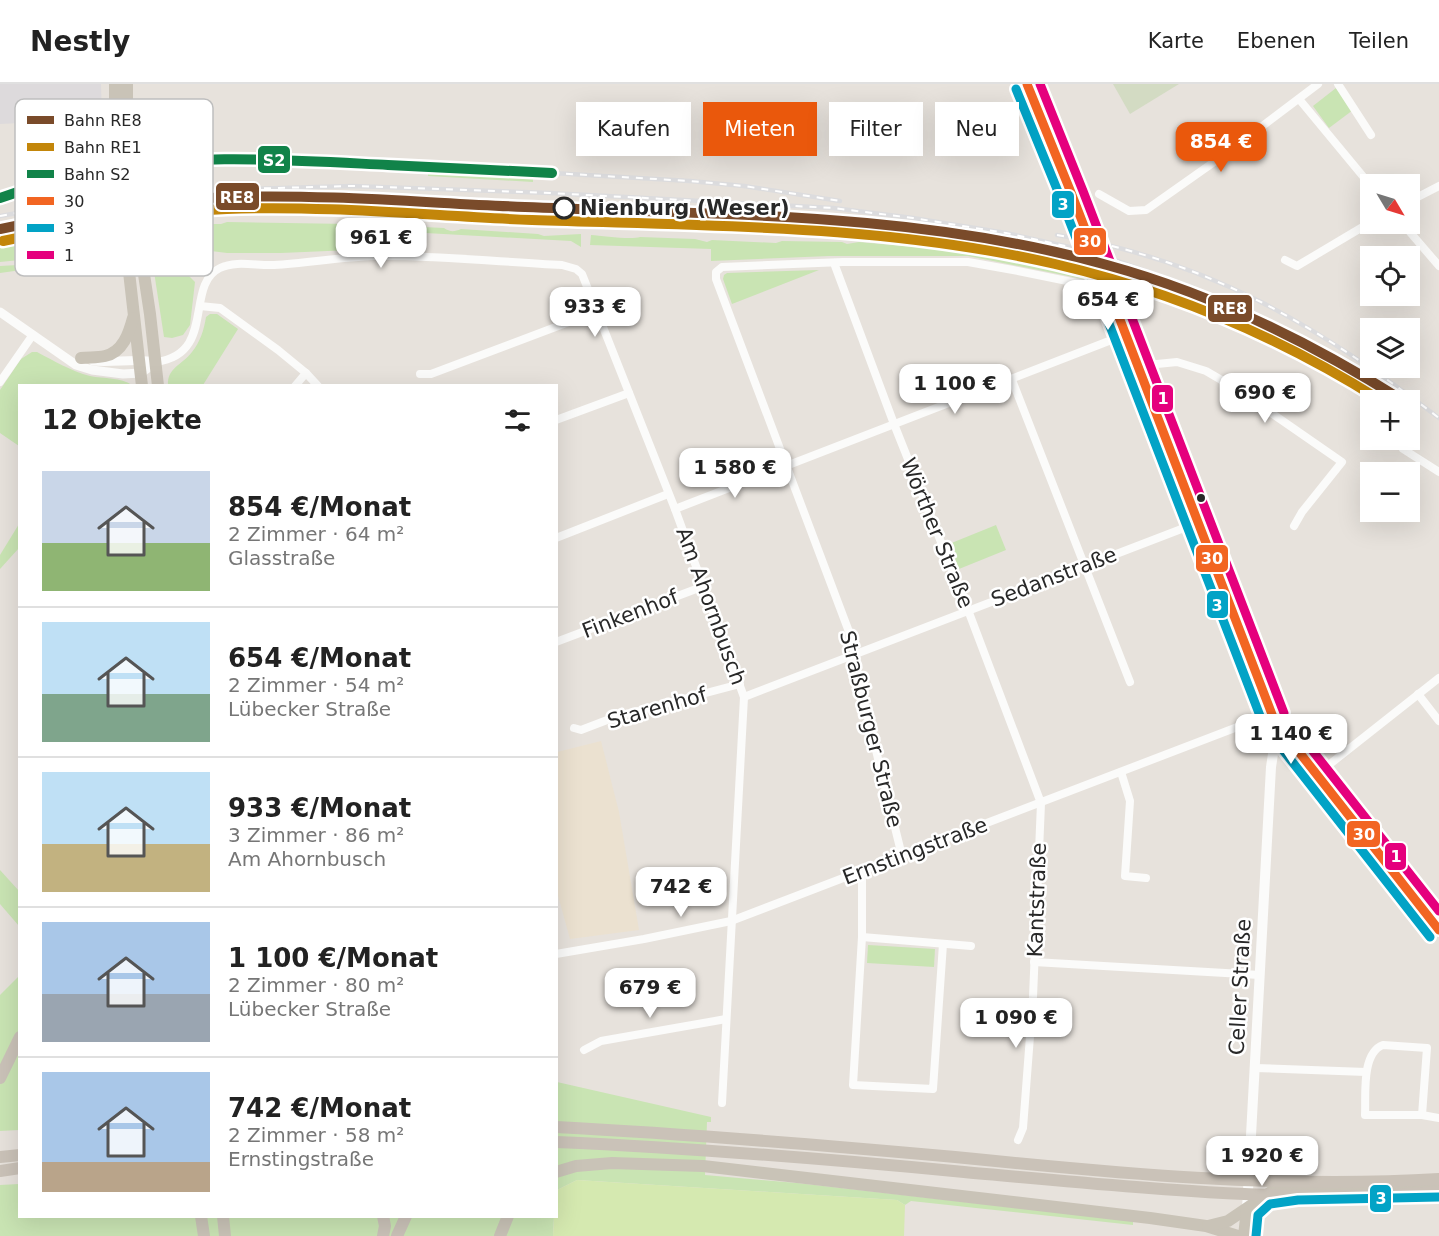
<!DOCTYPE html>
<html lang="de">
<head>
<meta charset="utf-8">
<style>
  body { margin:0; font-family:"DejaVu Sans",sans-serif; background:#f2f2f2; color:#222; height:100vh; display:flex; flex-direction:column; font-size:22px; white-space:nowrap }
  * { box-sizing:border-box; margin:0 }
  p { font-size:20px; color:#767676 }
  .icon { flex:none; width:33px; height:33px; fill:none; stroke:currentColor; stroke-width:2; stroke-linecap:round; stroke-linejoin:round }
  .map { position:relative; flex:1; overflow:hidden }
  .details { position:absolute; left:18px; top:300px; width:540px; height:834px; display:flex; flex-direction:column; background:#fff; border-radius:0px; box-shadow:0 6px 24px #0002 }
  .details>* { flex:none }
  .guide { position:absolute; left:576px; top:18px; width:570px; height:54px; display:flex; gap:12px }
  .needle { width:39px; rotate:128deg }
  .fabs { position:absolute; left:1360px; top:90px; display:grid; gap:12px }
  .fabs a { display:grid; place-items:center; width:60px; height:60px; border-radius:0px; background:#fff; box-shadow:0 6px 24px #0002; font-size:30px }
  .price { position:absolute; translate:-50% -51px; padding:0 14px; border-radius:12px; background:#fff; color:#222; font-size:20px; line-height:39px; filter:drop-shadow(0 2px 3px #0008) }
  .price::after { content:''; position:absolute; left:50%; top:36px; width:18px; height:14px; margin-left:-9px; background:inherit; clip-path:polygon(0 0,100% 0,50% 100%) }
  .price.active { background:#ea580c; color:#fff }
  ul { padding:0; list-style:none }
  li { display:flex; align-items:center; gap:18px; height:150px; padding:0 24px }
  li+li { border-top:2px solid #e0e0e0 }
  li span { display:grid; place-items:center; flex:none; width:168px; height:120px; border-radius:0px; color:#555 }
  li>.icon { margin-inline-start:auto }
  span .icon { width:72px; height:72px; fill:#fffc; stroke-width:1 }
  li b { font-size:26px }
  h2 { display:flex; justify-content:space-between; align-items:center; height:72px; padding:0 24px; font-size:26px }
  .tag { padding:0 21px; border-radius:0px; background:#fff; box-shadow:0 6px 24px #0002; font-size:21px; line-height:54px }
  .tag.active { background:#ea580c; color:#fff }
  header { display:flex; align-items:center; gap:36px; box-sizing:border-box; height:84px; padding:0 30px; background:#fff; border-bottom:2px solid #e0e0e0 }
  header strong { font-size:28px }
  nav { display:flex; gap:33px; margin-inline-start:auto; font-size:21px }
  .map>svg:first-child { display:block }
</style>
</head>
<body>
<header>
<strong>Nestly</strong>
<nav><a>Karte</a><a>Ebenen</a><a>Teilen</a></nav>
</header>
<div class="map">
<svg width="1439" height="1152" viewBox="0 0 1439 1152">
  <rect width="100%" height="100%" fill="#e7e2dc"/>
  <path fill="#dddadc" d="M0 0H101L102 35 0 40Z"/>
  <path fill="#ebe1d0" d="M601 657 619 728 639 846 570 855 557 808V668Z"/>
  <g fill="#c9e4b3">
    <path d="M1336 4 1353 26 1329 44 1313 22Z"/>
    <path d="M428 89 533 94V98L428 92Z"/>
    <path d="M227 138 350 140 361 143V140L444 144C450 148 454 148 461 145L538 150 544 152 581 150V163L571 157 408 148 357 150 353 156 351 166 281 169H227L211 167 193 160 170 156 152 158 151 144 169 140H221Z"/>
    <path d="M111 145 112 161 79 168 70 171 0 178V159L61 150Z"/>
    <path d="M591 151C602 152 632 156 640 153L695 155 707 158 712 156 776 159 782 157 842 158 847 160 859 158 972 168 1049 180 1064 186 1065 185 1085 189 1093 197 968 172H829L711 177V165L590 161Z"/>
    <path d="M71 178 72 181 69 184H36L0 189V182Z"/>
    <path d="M153 181 181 184 195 198 190 241 183 251 172 254 164 253Z"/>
    <path d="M819 186 732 220 723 195 724 191 727 189Z"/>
    <path d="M210 230H217L238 245 203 301H168C167 284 182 281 192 268 200 258 204 246 206 233Z"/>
    <path d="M32 268H37C54 277 71 287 90 292 104 295 121 293 132 301L20 302 19 362 0 349V306L21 275Z"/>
    <path d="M19 440V464L0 485V471Z"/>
    <path d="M996 441 1006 466 959 485 949 460Z"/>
    <path d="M0 786 19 807V842L0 820Z"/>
    <path d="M868 861 935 865 934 883 867 879Z"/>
    <path d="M19 892V1046L0 1047V911Z"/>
    <path d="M557 998 711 1033V1038H707L705 1091 797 1099 1133 1137V1141L911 1117 905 1121 897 1116 577 1096 557 1106Z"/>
    <path d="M19 1100 20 1132 554 1133 553 1152H0V1101Z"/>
  </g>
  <path fill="#d3dbc3" d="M1113 0H1179L1130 30Z"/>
  <path fill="#d5e9b0" d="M577 1096 897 1116 905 1121 904 1152H553L554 1133 556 1132 557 1106Z"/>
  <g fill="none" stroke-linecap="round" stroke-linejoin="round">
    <path stroke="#c1bdb8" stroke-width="10" stroke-dasharray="10 5" stroke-linecap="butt" d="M1072 111 1103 194"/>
    <g stroke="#c1bdb8" stroke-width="12" stroke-dasharray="12 6" stroke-linecap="butt">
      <path d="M127 18 137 144"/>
      <path d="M115 19 124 144"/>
    </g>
    <g stroke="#fbfbfa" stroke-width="8">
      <path d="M1338 0 1371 51"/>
      <path d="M1299 15 1371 102"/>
      <path d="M1099 110 1129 127 1146 126 1224 71 1318 0"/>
      <path d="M1410 117 1439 102"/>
      <path d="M1403 140 1439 182"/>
      <path d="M1285 176 1297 182 1371 138"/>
      <path d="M834 179 894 340 968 526 1041 719 1033 913 1023 1044 1018 1056"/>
      <path d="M200 222 220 224 278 266 306 289 318 302"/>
      <path d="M156 278C217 270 184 201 220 184 236 176 257 182 274 181 308 179 341 173 375 172 437 171 500 178 562 181L576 185 582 190 675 425 744 613 722 1019"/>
      <path d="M1137 282 1177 278 1206 287 1235 304 1342 378 1302 428 1294 442"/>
      <path d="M420 290H431L598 227"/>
      <path d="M1012 296 1130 598"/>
      <path d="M0 298 32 252"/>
      <path d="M295 302 306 289"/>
      <path d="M556 336 629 309"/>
      <path d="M1403 365 1439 388"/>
      <path d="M675 425 1114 255"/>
      <path d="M556 454 668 410"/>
      <path d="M556 558 704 502"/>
      <path d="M1418 610 1439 637"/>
      <path d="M744 613 1197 439"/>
      <path d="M574 644 581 646 615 633 740 600"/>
      <path d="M1121 688 1130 717 1125 792 1146 794"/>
      <path d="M1316 691 1439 594"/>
      <path d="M902 772 854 577V561L716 195V188L722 183 843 178H968L1013 186 1087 201"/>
      <path d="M862 787V853L853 1001 933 1005 943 860"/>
      <path d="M862 853 971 862"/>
      <path d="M556 870 644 855 731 837 1240 642 1254 641 1266 644"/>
      <path d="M1034 878 1260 891"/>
      <path d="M584 966 601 957 726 935"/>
      <path d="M1255 984 1366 988"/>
      <path d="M1422 1031 1427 964 1383 961C1361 969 1366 1012 1365 1031H1422L1439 1034"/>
    </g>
    <g stroke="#fbfbfa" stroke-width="9">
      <path d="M0 228 76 281 92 286 123 290 141 289 156 278"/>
      <path d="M93 277C115 279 135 274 156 278"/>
    </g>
    <g stroke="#fbfbfa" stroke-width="10">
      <path d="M1027 0 1072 111"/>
      <path d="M1103 194 1273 633"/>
      <circle cx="1280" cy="644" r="13"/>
      <path d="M1288 654 1439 846"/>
      <path d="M1247 1125 1271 683 1275 657"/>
    </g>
    <g stroke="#c9c3b7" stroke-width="12">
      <path d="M127 18V0"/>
      <path d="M115 19V0"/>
      <path d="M124 144 142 302"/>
      <path d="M137 144 150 230 158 302"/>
      <path d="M81 274C89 273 97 274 105 272 123 268 129 249 133 234"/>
      <path d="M556 1088 576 1082 612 1079 703 1082 1150 1134 1206 1142 1238 1152"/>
      <path d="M201 1132 204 1152"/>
      <path d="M223 1132 225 1152"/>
      <path d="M1208 1142 1228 1137 1271 1108 1297 1104 1439 1101"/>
      <path d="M500 1152 508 1132"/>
      <path d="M1244 1152 1247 1125"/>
    </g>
    <g stroke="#cac2b8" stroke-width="12">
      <path d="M0 994 20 953"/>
      <path d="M556 1043C689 1050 822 1061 955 1073 1115 1089 1277 1105 1439 1095"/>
      <path d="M556 1058C693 1064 828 1075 964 1088 1121 1102 1281 1120 1439 1108"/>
      <path d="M0 1073 20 1071"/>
      <path d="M0 1087 20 1084"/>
      <path d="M383 1132 385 1142 383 1152"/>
      <path d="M397 1152 406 1132"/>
    </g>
    <defs>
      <g id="rail">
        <path d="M552 89 690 97 744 102 840 117"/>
        <path d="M0 132 89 116 166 107 352 102 550 109 833 124 913 134 1006 149 1092 168 1192 203 1289 250"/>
        <path d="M1057 151C1207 175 1320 243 1439 334"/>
      </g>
    </defs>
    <use href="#rail" stroke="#dcdcde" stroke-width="4.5"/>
    <use href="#rail" stroke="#fff" stroke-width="2" stroke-dasharray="7" stroke-linecap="butt"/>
    <defs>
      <g id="bus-1">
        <path d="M1027 0 1072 111 1273 633"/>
        <path d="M1288 654 1439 846"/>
      </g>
      <g id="bus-2">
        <path d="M1016 5 1061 115 1262 637"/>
        <path d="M1279 661 1430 853"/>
        <path d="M1256 1152 1258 1131 1270 1120 1298 1116 1439 1113"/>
      </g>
      <g id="bus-3">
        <path d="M1040 0 1083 107 1284 629"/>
        <path d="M1297 647 1439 827"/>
      </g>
    </defs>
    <use href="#bus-1" stroke="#fff" stroke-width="14"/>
    <use href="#bus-2" stroke="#fff" stroke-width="14"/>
    <use href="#bus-3" stroke="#fff" stroke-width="14"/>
    <use href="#bus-1" stroke="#f26522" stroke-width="9"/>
    <use href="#bus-2" stroke="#02a3c6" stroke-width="9"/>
    <use href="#bus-3" stroke="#e5007d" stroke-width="9"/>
    <defs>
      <path id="rail-1" d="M0 145C75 129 152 116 229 113 328 110 427 119 525 123 719 131 919 128 1107 181 1213 210 1310 258 1402 316"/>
      <path id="rail-2" d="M3 157C77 141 151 128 227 125 329 121 431 132 532 136 706 142 885 140 1055 180 1171 207 1280 253 1380 316"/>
      <path id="rail-3" d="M0 114C29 104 58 95 88 89 186 68 289 76 388 81 443 84 497 86 552 89"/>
    </defs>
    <use href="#rail-1" stroke="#fff" stroke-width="15"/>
    <use href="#rail-2" stroke="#fff" stroke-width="15"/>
    <use href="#rail-3" stroke="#fff" stroke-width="15"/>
    <use href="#rail-1" stroke="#7a4b2a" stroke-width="10"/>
    <use href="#rail-2" stroke="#c3860a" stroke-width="10"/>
    <use href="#rail-3" stroke="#118349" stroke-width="10"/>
  </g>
  <circle fill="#fff" stroke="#282828" stroke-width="3" cx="564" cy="124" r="10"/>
  <circle fill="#282828" stroke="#fff" stroke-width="2" cx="1201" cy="414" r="5"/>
  <g text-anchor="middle" stroke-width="5" stroke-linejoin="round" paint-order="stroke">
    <g font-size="21" font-weight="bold" fill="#282828" stroke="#fff" text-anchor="start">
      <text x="580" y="131">Nienburg (Weser)</text>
    </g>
    <g font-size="21" fill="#282828" stroke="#fff">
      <text transform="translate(937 449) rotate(68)" y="7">Wörther Straße</text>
      <text transform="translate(1054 493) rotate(-21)" y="7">Sedanstraße</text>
      <text transform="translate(711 522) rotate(70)" y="7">Am Ahornbusch</text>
      <text transform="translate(630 530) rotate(-21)" y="7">Finkenhof</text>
      <text transform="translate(657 624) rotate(-16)" y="7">Starenhof</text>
      <text transform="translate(871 645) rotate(76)" y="7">Straßburger Straße</text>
      <text transform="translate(915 767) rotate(-21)" y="7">Ernstingstraße</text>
      <text transform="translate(1037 816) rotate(-88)" y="7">Kantstraße</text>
      <text transform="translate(1240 903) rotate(-87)" y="7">Celler Straße</text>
    </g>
  </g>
  <rect x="15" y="15" width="198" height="177" rx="9" fill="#fff" stroke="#bebebe" stroke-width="1.5"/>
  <rect x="27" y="32" width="27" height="8" fill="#7a4b2a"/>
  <rect x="27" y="59" width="27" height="8" fill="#c3860a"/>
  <rect x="27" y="86" width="27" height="8" fill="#118349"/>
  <rect x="27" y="113" width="27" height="8" fill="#f26522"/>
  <rect x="27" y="140" width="27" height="8" fill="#02a3c6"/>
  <rect x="27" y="167" width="27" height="8" fill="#e5007d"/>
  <g font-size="16" fill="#282828">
    <text x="64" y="42">Bahn RE8</text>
    <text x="64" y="69">Bahn RE1</text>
    <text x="64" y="96">Bahn S2</text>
    <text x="64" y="123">30</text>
    <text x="64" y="150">3</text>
    <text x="64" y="177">1</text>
  </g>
  <g stroke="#fff" stroke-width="2">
    <rect x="257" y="61" width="34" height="29" rx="6" fill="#118349"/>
    <rect x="215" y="98" width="45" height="29" rx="6" fill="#7a4b2a"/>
    <rect x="1051" y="106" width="24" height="29" rx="6" fill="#02a3c6"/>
    <rect x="1073" y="143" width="34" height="29" rx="6" fill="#f26522"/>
    <rect x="1207" y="210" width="46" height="29" rx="6" fill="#7a4b2a"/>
    <rect x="1151" y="300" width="23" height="29" rx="6" fill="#e5007d"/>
    <rect x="1195" y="460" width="34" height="29" rx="6" fill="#f26522"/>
    <rect x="1206" y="506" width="23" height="29" rx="6" fill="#02a3c6"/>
    <rect x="1346" y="736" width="35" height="28" rx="6" fill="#f26522"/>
    <rect x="1384" y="758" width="23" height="29" rx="6" fill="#e5007d"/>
    <rect x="1369" y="1100" width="23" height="29" rx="6" fill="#02a3c6"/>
  </g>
  <g font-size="16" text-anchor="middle" font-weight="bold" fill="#fff">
    <text x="274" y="82">S2</text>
    <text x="237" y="119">RE8</text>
    <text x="1063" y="126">3</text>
    <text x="1090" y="163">30</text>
    <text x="1230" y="230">RE8</text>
    <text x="1163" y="320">1</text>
    <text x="1212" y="480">30</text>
    <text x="1217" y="527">3</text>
    <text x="1364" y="756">30</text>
    <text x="1396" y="778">1</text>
    <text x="1381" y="1120">3</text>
  </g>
</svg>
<div class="fabs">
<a><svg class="needle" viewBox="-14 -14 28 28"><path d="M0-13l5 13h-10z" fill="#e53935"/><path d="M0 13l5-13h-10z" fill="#767676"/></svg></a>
<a><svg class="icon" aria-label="locate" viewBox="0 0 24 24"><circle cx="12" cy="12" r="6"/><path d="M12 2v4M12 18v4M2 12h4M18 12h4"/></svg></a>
<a><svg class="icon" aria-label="layers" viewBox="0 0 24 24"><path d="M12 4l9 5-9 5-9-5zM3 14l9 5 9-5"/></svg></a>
<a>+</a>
<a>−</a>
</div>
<b class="price active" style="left:1221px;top:89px">854 €</b>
<b class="price" style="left:381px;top:185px">961 €</b>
<b class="price" style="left:1108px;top:247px">654 €</b>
<b class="price" style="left:595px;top:254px">933 €</b>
<b class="price" style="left:955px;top:331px">1 100 €</b>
<b class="price" style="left:1265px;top:340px">690 €</b>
<b class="price" style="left:735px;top:415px">1 580 €</b>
<b class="price" style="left:1291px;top:681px">1 140 €</b>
<b class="price" style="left:681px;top:834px">742 €</b>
<b class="price" style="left:650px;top:935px">679 €</b>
<b class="price" style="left:1016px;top:965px">1 090 €</b>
<b class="price" style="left:1262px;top:1103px">1 920 €</b>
<div class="guide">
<a class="tag">Kaufen</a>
<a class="tag active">Mieten</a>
<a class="tag">Filter</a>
<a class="tag">Neu</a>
</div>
<section class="details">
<h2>12 Objekte<svg class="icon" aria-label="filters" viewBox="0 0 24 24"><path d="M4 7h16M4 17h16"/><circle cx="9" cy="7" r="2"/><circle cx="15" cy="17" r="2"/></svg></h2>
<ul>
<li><span style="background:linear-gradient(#c9d6e8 60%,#8fb573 0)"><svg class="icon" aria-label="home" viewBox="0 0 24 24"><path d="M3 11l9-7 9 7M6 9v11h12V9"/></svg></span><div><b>854 €/Monat</b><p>2 Zimmer · 64 m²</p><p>Glasstraße</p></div></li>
<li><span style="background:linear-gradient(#bfe0f5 60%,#7fa58c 0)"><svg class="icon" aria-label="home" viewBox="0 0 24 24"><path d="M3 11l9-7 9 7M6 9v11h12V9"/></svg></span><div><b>654 €/Monat</b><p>2 Zimmer · 54 m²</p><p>Lübecker Straße</p></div></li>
<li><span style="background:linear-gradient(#bfe0f5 60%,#c2b280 0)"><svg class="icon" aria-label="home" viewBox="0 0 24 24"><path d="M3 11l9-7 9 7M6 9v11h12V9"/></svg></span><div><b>933 €/Monat</b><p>3 Zimmer · 86 m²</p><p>Am Ahornbusch</p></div></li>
<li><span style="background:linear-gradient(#a9c7e8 60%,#9aa5b1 0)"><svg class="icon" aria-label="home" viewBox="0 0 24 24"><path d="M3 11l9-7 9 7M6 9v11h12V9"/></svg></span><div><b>1 100 €/Monat</b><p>2 Zimmer · 80 m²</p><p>Lübecker Straße</p></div></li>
<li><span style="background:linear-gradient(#a9c7e8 75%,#b9a48a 0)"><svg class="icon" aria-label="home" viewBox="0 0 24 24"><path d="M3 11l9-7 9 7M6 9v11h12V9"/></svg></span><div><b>742 €/Monat</b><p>2 Zimmer · 58 m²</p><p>Ernstingstraße</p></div></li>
</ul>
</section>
</div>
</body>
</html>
